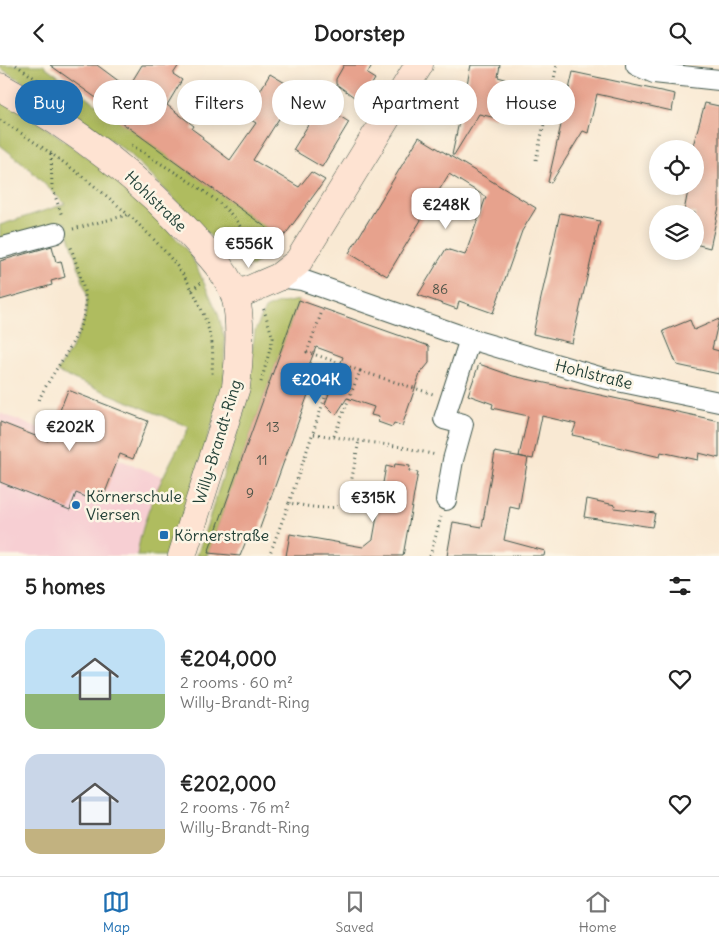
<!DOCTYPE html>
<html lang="en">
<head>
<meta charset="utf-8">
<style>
  body { margin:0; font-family:Delius,sans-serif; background:#f6f6f6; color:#222; height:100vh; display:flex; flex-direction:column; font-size:19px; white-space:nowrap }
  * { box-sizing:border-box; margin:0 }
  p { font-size:16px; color:#767676 }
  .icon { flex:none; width:28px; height:28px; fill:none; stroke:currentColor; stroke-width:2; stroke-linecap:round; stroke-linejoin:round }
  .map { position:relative; height:491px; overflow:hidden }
  .panel { display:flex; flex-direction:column; background:#fff; flex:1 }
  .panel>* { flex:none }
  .hud { position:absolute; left:15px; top:15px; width:690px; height:45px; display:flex; gap:10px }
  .fabs { position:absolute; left:649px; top:75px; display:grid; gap:10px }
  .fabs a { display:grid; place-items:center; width:55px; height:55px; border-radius:50%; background:#fff; box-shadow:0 2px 12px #0003; font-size:25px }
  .price { position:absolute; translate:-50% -42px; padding:0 11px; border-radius:10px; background:#fff; color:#222; font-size:16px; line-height:32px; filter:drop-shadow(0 1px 2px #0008) }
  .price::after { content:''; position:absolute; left:50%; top:30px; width:15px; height:11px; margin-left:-8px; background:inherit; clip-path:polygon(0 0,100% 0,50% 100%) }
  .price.active { background:#1f6fb2; color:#fff }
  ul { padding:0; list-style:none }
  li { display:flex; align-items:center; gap:15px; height:125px; padding:0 25px }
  li span { display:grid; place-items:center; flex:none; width:140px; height:100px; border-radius:15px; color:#555 }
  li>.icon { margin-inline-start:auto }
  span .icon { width:60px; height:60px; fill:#fffc; stroke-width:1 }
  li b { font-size:21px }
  h2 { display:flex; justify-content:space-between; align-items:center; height:60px; padding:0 25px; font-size:21px }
  .pill { padding:0 18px; border-radius:22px; background:#fff; box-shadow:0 2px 12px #0003; font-size:18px; line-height:45px }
  .pill.active { background:#1f6fb2; color:#fff }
  header { display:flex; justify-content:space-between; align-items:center; height:65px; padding:0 25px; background:#fff; font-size:22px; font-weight:700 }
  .menu { display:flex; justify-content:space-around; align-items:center; height:70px; border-top:1px solid #e0e0e0; background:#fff; font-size:14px; color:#767676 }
  .menu a { display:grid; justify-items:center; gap:2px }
  .menu .active { color:#1f6fb2 }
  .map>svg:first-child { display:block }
</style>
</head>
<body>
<header><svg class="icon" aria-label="back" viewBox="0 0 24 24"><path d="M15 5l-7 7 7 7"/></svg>Doorstep<svg class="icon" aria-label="search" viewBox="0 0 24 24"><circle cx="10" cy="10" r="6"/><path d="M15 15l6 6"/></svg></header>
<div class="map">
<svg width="719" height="491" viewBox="0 0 719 491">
  <rect width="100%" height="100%" fill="#fcf5e5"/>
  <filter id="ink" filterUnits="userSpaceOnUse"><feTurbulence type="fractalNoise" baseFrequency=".02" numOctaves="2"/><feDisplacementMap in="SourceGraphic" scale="10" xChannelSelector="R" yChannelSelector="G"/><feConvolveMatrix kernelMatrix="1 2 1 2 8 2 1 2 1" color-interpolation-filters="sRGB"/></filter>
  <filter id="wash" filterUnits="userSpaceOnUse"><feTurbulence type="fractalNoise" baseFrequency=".0096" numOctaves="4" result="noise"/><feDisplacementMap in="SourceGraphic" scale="20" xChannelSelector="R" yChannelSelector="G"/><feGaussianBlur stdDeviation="1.12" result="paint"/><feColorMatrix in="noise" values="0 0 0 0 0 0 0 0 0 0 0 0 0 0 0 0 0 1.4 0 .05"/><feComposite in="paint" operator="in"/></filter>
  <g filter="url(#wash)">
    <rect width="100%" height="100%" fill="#f9e9d3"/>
    <path fill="#f7cfd3" d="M0 348 164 412 141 469 137 491H0Z"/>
    <g fill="#afbc5e" stroke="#677c49">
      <path d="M0 0H43L282 174 252 202 223 184 129 88 57 37 0 3Z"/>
      <path d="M0 35 32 52 134 126 191 190 218 248 225 275 224 322 170 491H137C143 445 168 402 189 362L57 307C72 282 88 260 87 230L65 157 0 176V160L65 139 24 99 0 80Z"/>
      <path d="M299 235 207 491H197L243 349 255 266 265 244 276 239Z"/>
    </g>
    <g id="blocks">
      <g fill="#e7a28d">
        <path d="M50 0H97L128 23 142 0H179L173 9 182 15 167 40 194 61 192 64 203 72 202 74 230 95 256 58 245 51 270 9 297 25 253 95 299 122 311 107 325 115 282 174 103 44 106 40Z"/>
        <path d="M344 0H372L367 9 375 14 361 37 336 19V14Z"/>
        <path d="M471 0H500L498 12 505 14 496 53 479 49 454 90H452Z"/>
        <path d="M573 7 675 29 672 46 597 29 588 68 583 66 551 118 548 117Z"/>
        <path d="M705 38 719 41V142L710 183 695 179V148L684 146 689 121H695V84H692Z"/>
        <path d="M319 42H325L349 57 322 102 293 85Z"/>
        <path d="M419 72 536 143 522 166 493 248 459 236 457 244 418 230 446 184 465 190 486 132 449 109 387 211 349 188Z"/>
        <path d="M560 148 600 156 572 278 533 269Z"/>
        <path d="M52 181 56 197 61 196 65 212 51 216 52 220 0 235V196Z"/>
        <path d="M299 235 429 281V298L420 309 402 361 394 358 392 362 378 357 379 352 371 350 374 342 347 333 336 350 325 339 343 292 316 282 301 321 310 324 256 474 248 471 240 491 208 488Z"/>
        <path d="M719 254 712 284 719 286V309L677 300 663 266 690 255 694 265Z"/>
        <path d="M479 299 513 311 719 356V393L699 388 698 395 661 387 660 392 600 378V376L572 370 576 359 542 351 533 394 528 393 519 444 510 442 504 475 545 486 544 491H447L453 457 482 462 495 387 527 393 519 391 528 351 492 343 493 339 468 330Z"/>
        <path d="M68 325 148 356 133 394 120 389 101 438 76 428 70 445 0 417V357L48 376Z"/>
        <path d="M395 399 410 401 409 406 418 407 403 491H286L290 469 363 482 373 474 386 401 394 403Z"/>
        <path d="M587 434 615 440 614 443 655 448 652 462 584 452Z"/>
      </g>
    </g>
  </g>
  <g filter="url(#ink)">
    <use href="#blocks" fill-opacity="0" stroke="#40574c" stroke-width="1"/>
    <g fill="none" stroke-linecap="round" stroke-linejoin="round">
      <defs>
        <g id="street">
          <path d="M636 0 654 8 719 15"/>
          <path d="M0 183 56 168"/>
          <path d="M279 212 302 215 470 274 603 313 719 337"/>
          <path d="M446 435 453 395 463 359 444 354 470 274"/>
        </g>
        <g id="secondary">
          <path d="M0 22C73 62 141 113 196 175 211 192 228 209 235 231 242 254 239 297 236 322L182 491"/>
          <path d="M235 231 279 212 298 197 419 0"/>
        </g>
      </defs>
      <use href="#street" stroke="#40574c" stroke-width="22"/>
      <use href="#secondary" stroke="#40574c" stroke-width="29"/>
      <g stroke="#40574c" stroke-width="3" stroke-dasharray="1 4" stroke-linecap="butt">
        <path d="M16 0 40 17"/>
        <path d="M0 55C58 90 143 153 182 208 195 227 206 252 211 274 214 286 212 300 212 312"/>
        <path d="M132 80C161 101 225 132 241 163 246 173 246 188 250 200"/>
        <path d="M51 89 52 122 62 151"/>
        <path d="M536 95 557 0"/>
        <path d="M73 164 127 150"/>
        <path d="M192 225 202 217"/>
        <path d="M360 306 433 329"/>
        <path d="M261 317 273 273 263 242"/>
        <path d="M39 335C52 304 90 265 85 231 82 213 75 196 70 179"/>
        <path d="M314 369 402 382 436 390"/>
        <path d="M334 371 360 306 337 297"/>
        <path d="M289 438 337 297 307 287 324 241"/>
        <path d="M269 491 289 438C307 441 326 446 344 440L350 424 359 375"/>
        <path d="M430 491 441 452"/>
      </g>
      <use href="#street" stroke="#fff" stroke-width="20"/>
      <use href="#secondary" stroke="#fee3d2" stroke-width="28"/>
    </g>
  </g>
  <g fill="#1f6fb2" stroke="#fcf5e5" stroke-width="2">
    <circle cx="76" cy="440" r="5"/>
    <rect x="159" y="465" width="10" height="10" rx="2.5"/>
  </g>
  <g text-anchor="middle" stroke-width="5" stroke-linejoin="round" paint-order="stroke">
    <g font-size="14" fill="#51564a">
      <text x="440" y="229">86</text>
      <text x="273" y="367">13</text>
      <text x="262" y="400">11</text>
      <text x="250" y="433">9</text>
    </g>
    <g font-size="16" fill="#1f3d34" stroke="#fcf5e5">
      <text transform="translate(156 136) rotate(44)" y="6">Hohlstraße</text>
      <text transform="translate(594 309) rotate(14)" y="6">Hohlstraße</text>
      <text transform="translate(217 377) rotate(-73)" y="6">Willy-Brandt-Ring</text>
    </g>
    <g font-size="16" fill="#1f3d34" stroke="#fcf5e5" text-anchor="start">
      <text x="86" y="437">Körnerschule<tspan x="86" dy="18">Viersen</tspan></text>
      <text x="174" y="476">Körnerstraße</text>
    </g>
  </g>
</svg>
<div class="fabs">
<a><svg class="icon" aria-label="locate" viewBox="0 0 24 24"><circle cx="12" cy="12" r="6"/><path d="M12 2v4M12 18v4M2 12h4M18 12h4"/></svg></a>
<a><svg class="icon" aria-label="layers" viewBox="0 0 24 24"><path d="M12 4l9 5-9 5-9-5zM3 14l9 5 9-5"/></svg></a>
</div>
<b class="price" style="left:446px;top:165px">€248K</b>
<b class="price" style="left:249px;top:204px">€556K</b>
<b class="price active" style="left:316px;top:340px">€204K</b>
<b class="price" style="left:70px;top:387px">€202K</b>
<b class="price" style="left:373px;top:458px">€315K</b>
<div class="hud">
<a class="pill active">Buy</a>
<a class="pill">Rent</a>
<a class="pill">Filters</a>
<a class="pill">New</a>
<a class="pill">Apartment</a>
<a class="pill">House</a>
</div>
</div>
<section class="panel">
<h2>5 homes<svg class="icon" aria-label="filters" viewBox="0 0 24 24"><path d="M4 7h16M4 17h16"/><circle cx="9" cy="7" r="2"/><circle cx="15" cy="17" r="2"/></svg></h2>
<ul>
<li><span style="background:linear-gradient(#bfe0f5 65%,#8fb573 0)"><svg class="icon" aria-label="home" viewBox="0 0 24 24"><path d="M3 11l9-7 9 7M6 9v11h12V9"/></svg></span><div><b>€204,000</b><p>2 rooms · 60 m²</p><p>Willy-Brandt-Ring</p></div><svg class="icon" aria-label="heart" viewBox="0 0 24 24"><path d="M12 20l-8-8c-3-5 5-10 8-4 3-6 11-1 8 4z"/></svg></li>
<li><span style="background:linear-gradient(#c9d6e8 75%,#c2b280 0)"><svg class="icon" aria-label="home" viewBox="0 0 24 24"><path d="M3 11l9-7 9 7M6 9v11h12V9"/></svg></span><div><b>€202,000</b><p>2 rooms · 76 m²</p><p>Willy-Brandt-Ring</p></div><svg class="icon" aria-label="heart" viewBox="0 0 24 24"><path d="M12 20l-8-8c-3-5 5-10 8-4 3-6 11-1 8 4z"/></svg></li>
</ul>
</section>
<nav class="menu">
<a class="active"><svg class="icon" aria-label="map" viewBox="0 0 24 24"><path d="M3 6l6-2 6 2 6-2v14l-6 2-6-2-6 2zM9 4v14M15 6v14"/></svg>Map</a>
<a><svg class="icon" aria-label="saved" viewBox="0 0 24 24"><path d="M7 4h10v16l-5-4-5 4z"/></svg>Saved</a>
<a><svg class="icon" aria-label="home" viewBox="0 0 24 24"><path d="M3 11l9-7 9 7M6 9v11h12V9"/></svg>Home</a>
</nav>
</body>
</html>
